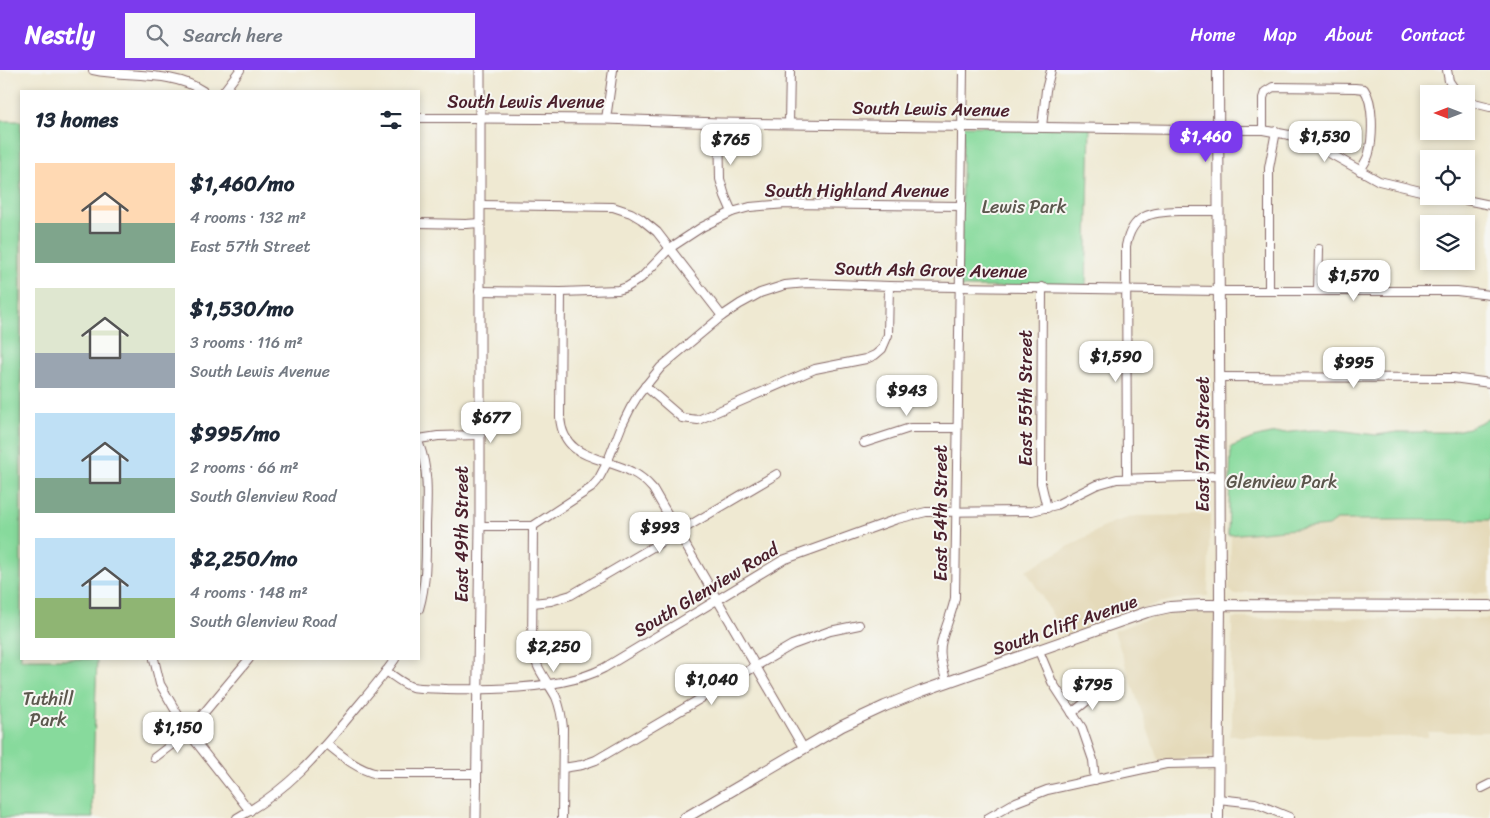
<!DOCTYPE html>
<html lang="en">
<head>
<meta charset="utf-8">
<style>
  body { margin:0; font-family:Sriracha,sans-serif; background:#f6f6f7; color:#1f2937; height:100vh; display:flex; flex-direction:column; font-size:19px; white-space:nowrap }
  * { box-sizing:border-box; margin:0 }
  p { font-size:16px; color:#747a83 }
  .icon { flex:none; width:28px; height:28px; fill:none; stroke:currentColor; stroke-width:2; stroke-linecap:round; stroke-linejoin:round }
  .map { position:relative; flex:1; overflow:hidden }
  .side { position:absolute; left:20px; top:20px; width:400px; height:570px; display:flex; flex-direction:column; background:#fff; border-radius:0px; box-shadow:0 2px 8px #0003 }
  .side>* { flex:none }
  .needle { width:32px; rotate:270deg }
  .tools { position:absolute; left:1420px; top:15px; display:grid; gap:10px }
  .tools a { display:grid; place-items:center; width:55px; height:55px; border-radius:0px; background:#fff; box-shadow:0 2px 8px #0003; font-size:25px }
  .price { position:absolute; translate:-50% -42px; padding:0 11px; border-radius:10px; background:#fff; color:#222; font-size:16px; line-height:32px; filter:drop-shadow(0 1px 2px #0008) }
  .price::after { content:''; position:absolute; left:50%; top:30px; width:15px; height:11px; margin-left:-8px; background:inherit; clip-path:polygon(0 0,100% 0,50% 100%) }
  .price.active { background:#7c3aed; color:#fff }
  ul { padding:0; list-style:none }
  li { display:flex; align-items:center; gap:15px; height:125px; padding:0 15px }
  li span { display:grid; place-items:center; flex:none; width:140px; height:100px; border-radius:0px; color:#555 }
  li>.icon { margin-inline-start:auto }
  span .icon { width:60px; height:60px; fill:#fffc; stroke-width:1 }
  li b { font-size:21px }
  h2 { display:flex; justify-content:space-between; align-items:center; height:60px; padding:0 15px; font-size:21px }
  header { display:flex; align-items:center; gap:30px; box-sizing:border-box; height:70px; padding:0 25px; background:#7c3aed; color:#fff }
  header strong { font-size:24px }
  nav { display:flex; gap:28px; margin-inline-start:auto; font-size:18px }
  .search { width:350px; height:45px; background:#f6f6f7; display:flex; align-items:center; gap:12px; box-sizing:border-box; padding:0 18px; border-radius:0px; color:#747a83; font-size:19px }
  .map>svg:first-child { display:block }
</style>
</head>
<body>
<header>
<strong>Nestly</strong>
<div class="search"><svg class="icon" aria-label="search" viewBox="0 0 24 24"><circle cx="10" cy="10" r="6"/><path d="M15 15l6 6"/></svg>Search here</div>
<nav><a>Home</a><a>Map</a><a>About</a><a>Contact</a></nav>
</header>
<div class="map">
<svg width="1490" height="748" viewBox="0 0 1490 748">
  <rect width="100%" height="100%" fill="#f6f6f2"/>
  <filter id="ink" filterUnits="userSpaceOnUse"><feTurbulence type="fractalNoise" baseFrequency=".02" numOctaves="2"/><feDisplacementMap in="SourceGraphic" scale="10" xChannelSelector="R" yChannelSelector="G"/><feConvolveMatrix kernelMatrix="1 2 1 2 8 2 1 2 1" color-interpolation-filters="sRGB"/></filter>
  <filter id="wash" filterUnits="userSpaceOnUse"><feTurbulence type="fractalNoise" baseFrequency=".0096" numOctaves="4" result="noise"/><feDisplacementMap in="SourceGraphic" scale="20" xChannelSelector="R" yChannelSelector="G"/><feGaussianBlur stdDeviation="1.12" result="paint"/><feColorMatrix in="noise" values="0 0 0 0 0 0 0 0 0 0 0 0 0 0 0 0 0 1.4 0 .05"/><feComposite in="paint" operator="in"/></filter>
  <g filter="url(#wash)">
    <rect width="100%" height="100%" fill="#efe9d2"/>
    <g fill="#e5daba">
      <path d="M1210 445 1208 526 1178 529 1159 533 1065 566 1026 500 1111 453 1135 446Z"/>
      <path d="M1337 450H1490V523L1248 522 1235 525 1228 519 1230 509 1231 464Z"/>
      <path d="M1178 542H1216L1215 686 1158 690 1114 561 1137 552Z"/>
      <path d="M1232 548 1490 549V662H1428V667L1229 666 1232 656Z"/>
    </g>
    <g fill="#87da9c" stroke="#687c64">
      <path d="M0 51H21V589H97L92 732 93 748H0Z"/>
      <path d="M963 56 1090 57 1086 218 960 217Z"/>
      <path d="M1490 348V450H1337L1329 456 1228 465 1231 377 1253 368 1270 364 1312 360H1338L1376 365 1397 362H1451L1468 358Z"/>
    </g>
  </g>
  <g filter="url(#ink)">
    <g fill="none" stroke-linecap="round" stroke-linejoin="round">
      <defs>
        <g id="minor">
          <path d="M93 0C129 8 171 0 203 21"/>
          <path d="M1447 0 1449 11 1458 24"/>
          <path d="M224 21 240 0"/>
          <path d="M1466 31 1490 37"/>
          <path d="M419 48H480"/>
          <path d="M606 49 613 0"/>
          <path d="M719 53 720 109 725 126 732 142"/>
          <path d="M789 53 790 0"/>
          <path d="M1042 57 1046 20 1051 0"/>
          <path d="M1218 60H1263L1289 65 1315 75 1379 111 1429 123"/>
          <path d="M1263 60V28L1265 22 1273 17 1355 18 1364 19C1374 33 1373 66 1369 83 1368 89 1363 95 1360 101"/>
          <path d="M1447 126 1490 135"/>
          <path d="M480 135 613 137 631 143 641 149 657 162 722 246"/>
          <path d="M419 153 466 154 480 153"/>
          <path d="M1042 217 1041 413 1047 438"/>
          <path d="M479 221 561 222 618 220 627 217 641 208 670 178 702 157 732 142 750 137 786 134 961 136"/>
          <path d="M1269 221V98L1276 61"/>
          <path d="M1318 221 1319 179"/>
          <path d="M561 222 560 347C563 391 603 386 632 402 641 406 647 412 653 419L804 679"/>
          <path d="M1219 307 1453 308 1490 313"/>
          <path d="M645 316 682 348 698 350 815 299 866 289 875 285 882 279 888 265 889 216"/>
          <path d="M419 369 438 366 479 365"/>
          <path d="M864 373 910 358H956"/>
          <path d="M419 374C429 400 427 427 426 454 426 483 427 511 419 539"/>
          <path d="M1127 407 1126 176C1132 144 1151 142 1179 141 1192 141 1205 141 1219 141"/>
          <path d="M480 456H533L591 418 598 410 607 393 622 355 631 337 639 324 661 297 722 246 740 234 760 223 785 215 807 213 889 216 1219 221H1457L1490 225"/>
          <path d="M533 456 532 580C536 598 547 611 556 627 560 637 562 647 563 658L562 748"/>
          <path d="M533 533 551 531 571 525 777 404"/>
          <path d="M1039 581 1052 612 1082 658 1093 690 1095 710"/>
          <path d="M154 589 160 614 188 662 250 741"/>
          <path d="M386 601C395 607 403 614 412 617 423 619 436 618 447 619 491 620 565 619 604 598L783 490 897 449 926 442 1032 441 1056 435 1096 415 1117 409 1219 406"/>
          <path d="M947 613C943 599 938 584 942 570 946 555 952 543 955 528L963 0"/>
          <path d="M1072 643 1088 630 1106 623"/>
          <path d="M327 674C343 687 357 699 377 704H476"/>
          <path d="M154 688 188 662 249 589"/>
          <path d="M563 698 582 695 596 690 792 575 830 561 859 555"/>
          <path d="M1482 718 1490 714"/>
          <path d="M1218 729 1255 733 1289 747"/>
          <path d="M237 748C288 720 316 687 352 643 367 625 382 608 395 589"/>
          <path d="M988 748 1016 732 1047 720 1166 694 1218 693"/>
        </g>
        <g id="tertiary">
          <path d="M480 48 606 49 719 53 1218 60"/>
          <path d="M476 748 480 456V0"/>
        </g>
        <g id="secondary">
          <path d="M1218 0 1220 535 1218 748"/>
          <path d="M685 748 842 656 885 636 922 621 1147 542 1170 537 1201 535 1490 536"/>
        </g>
      </defs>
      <use href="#minor" stroke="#846665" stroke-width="10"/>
      <use href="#tertiary" stroke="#846665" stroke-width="11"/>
      <use href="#secondary" stroke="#846665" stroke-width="12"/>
      <use href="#minor" stroke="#fff" stroke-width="8"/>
      <use href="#tertiary" stroke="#fff" stroke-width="9"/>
      <use href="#secondary" stroke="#fff" stroke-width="10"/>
    </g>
  </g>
  <g text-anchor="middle" stroke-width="4" stroke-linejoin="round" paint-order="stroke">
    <g font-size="18" fill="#4a1f2b" stroke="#f6f6f2">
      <text x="526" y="38">South Lewis Avenue</text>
      <text transform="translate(931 39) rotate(1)" y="6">South Lewis Avenue</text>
      <text x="857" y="127">South Highland Avenue</text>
      <text transform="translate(931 200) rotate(1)" y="6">South Ash Grove Avenue</text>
      <text transform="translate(1026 328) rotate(-90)" y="6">East 55th Street</text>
      <text transform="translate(1203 374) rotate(-90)" y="6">East 57th Street</text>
      <text transform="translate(941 443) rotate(-90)" y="6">East 54th Street</text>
      <text transform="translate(462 464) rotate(-90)" y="6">East 49th Street</text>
      <text transform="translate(706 520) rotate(-31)" y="6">South Glenview Road</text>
      <text transform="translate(1065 555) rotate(-19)" y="6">South Cliff Avenue</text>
    </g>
    <g font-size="18" fill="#5c574d" stroke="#f6f6f2">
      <text x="1024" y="143">Lewis Park</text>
      <text x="1282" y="418">Glenview Park</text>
      <text x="48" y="635">Tuthill<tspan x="48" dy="21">Park</tspan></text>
    </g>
  </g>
</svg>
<div class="tools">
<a><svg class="needle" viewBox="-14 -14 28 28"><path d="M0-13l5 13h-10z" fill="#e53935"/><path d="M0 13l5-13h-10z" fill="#747a83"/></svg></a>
<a><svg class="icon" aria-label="locate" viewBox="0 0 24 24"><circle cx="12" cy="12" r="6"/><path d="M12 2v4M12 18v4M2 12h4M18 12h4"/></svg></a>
<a><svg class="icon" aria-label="layers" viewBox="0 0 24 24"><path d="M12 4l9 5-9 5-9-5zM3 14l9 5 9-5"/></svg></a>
</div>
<b class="price active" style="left:1206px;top:93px">$1,460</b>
<b class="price" style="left:1325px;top:93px">$1,530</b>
<b class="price" style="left:731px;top:96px">$765</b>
<b class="price" style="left:1354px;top:232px">$1,570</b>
<b class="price" style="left:1116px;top:313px">$1,590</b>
<b class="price" style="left:1354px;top:319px">$995</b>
<b class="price" style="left:907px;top:347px">$943</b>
<b class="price" style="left:491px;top:374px">$677</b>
<b class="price" style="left:660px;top:484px">$993</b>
<b class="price" style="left:554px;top:603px">$2,250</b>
<b class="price" style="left:712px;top:636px">$1,040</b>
<b class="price" style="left:1093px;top:641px">$795</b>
<b class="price" style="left:178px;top:684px">$1,150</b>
<section class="side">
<h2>13 homes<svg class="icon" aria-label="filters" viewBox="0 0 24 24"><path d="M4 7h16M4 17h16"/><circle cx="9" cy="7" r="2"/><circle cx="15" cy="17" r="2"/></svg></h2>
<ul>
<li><span style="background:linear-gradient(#ffd9b3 60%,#7fa58c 0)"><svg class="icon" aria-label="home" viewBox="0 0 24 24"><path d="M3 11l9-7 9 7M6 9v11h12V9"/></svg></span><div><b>$1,460/mo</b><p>4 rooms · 132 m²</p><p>East 57th Street</p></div></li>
<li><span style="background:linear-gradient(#dfe7d0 65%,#9aa5b1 0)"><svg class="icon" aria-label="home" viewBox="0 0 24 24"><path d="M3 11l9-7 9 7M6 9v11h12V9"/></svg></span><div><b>$1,530/mo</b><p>3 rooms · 116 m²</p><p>South Lewis Avenue</p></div></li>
<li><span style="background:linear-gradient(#bfe0f5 65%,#7fa58c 0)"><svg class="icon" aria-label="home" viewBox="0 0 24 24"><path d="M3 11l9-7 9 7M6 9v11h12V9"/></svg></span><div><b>$995/mo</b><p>2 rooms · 66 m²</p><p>South Glenview Road</p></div></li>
<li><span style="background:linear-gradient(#bfe0f5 60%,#8fb573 0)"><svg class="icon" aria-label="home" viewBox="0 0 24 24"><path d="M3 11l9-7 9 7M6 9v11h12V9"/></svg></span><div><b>$2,250/mo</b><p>4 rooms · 148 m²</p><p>South Glenview Road</p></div></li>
</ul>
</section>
</div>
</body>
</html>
